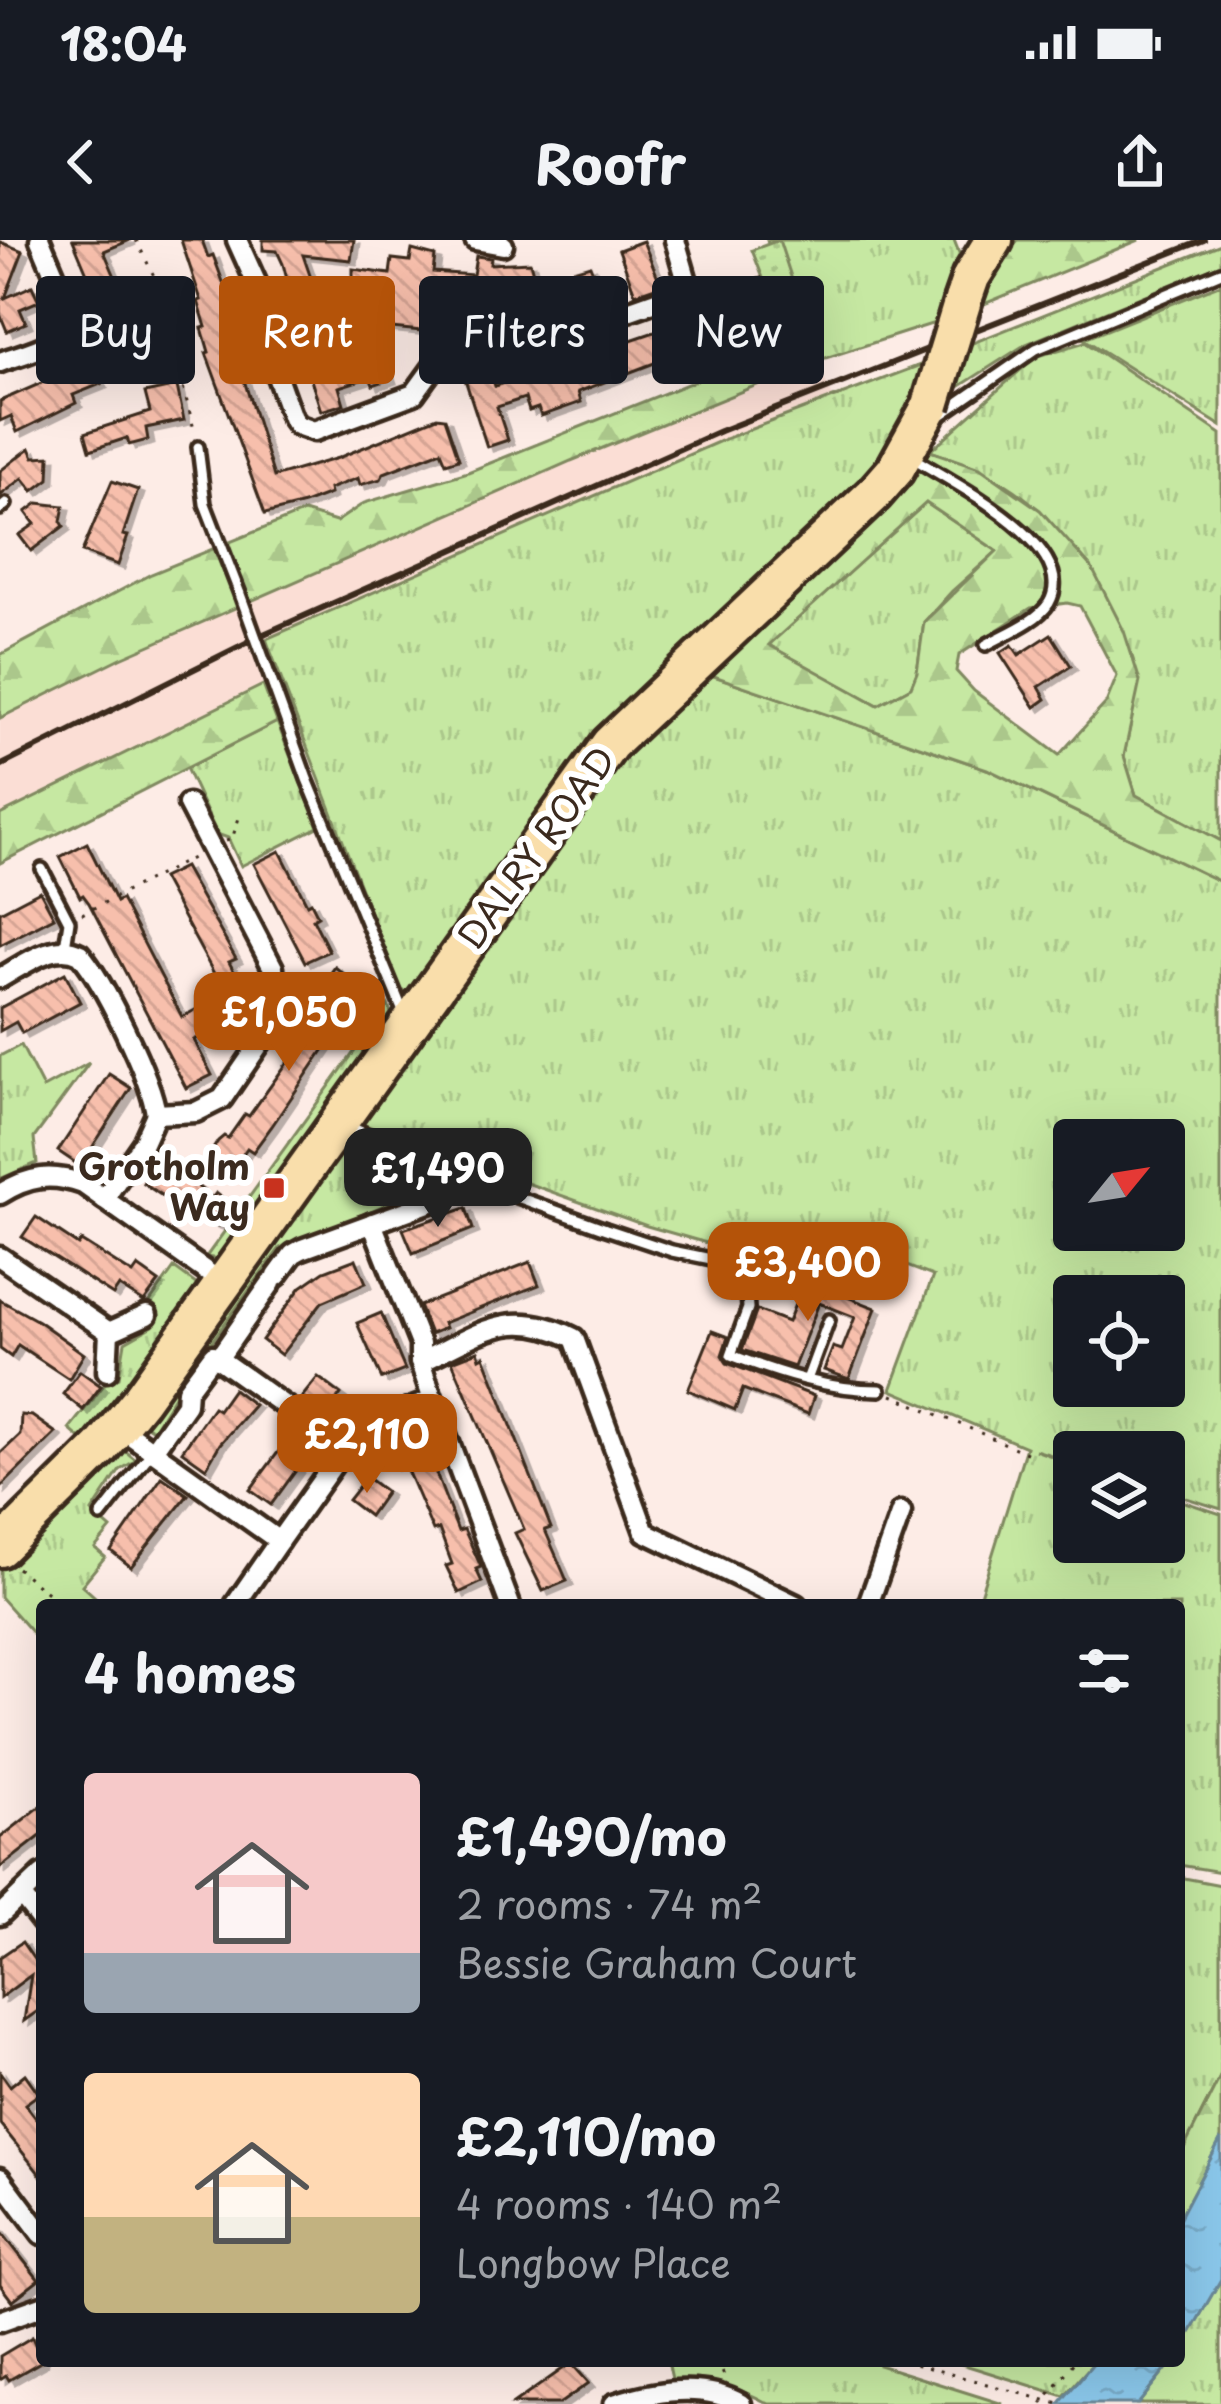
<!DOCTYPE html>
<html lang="en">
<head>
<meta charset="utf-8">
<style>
  body { margin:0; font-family:"Playpen Sans",sans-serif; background:#20242c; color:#f1f3f6; height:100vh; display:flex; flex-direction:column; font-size:45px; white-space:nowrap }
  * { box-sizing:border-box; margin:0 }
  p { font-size:39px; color:#9ea1a6 }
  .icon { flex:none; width:66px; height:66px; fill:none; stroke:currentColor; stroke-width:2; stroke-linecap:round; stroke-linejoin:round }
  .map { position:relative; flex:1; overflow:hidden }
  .drawer { position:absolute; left:36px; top:1359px; width:1149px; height:768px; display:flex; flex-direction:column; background:#171b24; border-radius:12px; box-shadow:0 12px 48px #0002 }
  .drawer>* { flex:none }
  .top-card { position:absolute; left:36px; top:36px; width:1149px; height:108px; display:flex; gap:24px }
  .needle { width:78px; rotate:60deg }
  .controls { position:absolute; left:1053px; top:879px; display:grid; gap:24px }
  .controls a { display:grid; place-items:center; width:132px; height:132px; border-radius:12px; background:#171b24; box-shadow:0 12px 48px #0002; font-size:60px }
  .price { position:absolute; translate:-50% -102px; padding:0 27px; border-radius:24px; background:#b45309; color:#fff; font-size:39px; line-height:78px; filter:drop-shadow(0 3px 6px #0008) }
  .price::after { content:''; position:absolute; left:50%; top:72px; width:36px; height:27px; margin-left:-18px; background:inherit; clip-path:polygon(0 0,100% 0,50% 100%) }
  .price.on { background:#222; color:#fff }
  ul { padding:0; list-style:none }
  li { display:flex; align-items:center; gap:36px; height:300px; padding:0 48px }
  li span { display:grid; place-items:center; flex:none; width:336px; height:240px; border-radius:12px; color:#555 }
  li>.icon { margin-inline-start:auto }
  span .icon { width:144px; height:144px; fill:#fffc; stroke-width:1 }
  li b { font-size:51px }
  h2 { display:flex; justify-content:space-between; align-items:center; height:144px; padding:0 48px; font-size:51px }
  .pill { padding:0 42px; border-radius:12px; background:#171b24; box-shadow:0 12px 48px #0002; font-size:42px; line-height:108px }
  .pill.on { background:#b45309; color:#fff }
  .status { display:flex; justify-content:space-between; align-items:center; height:84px; padding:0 60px; background:#171b24; direction:ltr }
  .status svg { height:33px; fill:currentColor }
  header { display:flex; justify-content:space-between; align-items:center; height:156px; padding:0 48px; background:#171b24; font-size:54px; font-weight:700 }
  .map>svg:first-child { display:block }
</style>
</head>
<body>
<div class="status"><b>18:04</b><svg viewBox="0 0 49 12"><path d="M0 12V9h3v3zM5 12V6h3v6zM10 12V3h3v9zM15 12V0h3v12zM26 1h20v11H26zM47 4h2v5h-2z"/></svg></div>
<header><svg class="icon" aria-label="back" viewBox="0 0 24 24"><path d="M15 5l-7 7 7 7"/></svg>Roofr<svg class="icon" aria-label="share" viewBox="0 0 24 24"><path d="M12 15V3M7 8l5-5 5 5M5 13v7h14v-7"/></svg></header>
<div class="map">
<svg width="1221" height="2164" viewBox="0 0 1221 2164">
  <defs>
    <pattern id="grass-tufts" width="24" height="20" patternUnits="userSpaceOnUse" patternTransform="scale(3)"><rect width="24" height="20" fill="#c6e8a2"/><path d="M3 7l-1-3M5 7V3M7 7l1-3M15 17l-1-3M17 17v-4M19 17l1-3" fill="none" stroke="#abc78b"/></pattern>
    <pattern id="forest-firs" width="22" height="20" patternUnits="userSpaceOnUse" patternTransform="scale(3)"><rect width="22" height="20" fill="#c6e8a2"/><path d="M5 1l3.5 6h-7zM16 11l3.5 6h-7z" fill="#abc78b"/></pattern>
    <pattern id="park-dots" width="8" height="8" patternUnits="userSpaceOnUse" patternTransform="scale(3)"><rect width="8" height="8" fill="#c6e8a2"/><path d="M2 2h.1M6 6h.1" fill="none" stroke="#abc78b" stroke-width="1.8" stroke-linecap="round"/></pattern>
    <pattern id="water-ripples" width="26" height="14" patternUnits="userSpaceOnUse" patternTransform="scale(3)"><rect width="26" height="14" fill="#8ac7ea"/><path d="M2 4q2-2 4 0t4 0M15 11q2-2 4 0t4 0" fill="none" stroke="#78abc8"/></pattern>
    <pattern id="building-back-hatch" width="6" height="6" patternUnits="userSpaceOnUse" patternTransform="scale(3)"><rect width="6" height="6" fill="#f7bfac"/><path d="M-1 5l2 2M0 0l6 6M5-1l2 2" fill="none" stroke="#d5a494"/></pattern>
    <filter id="shadow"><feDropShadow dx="6" dy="4" stdDeviation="0" flood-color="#0004"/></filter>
  </defs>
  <rect width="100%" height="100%" fill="#fdece6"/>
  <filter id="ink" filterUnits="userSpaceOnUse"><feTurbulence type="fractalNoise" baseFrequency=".00833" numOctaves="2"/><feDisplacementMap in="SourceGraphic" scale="24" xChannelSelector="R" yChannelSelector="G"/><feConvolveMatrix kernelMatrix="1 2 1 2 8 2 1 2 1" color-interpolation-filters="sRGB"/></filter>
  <g filter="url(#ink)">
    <path fill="#fbded5" d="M816 121 833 157 725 199 250 405 263 445 0 575V478L121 418 571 221Z"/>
    <g fill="url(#grass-tufts)" stroke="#808960" stroke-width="3" fill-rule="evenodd">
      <path d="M767 0H954L963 23 938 82 816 121 778 1 768 4Z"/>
      <path d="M1221 4V24L1026 104 954 150 965 106Z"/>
      <path d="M1221 44V186L1084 99Z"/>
      <path d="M1085 102 1221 194V601L1136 555 1124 516 1139 441 1053 286C1022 246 976 226 930 211L1035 117Z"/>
      <path d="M923 124 907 189 876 233 642 448 590 502 419 751H400L266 399 725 199Z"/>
      <path d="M926 263 997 311 952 351 924 382 917 432 911 447 878 465 768 405Z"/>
      <path d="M705 433 987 529 1221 642V1269L1164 1251V1212H1074V1222L1035 1210 1074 1224V1302H1164V1255L1221 1274V1632L1179 1625V1365H977L1026 1207 891 1150 933 1036 803 986 717 995 710 1004 647 986 359 883 618 515ZM1074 900H1164V990H1074ZM1074 1056H1164V1146H1074Z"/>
      <path d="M277 482 318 587 241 626 228 598 217 594 186 528Z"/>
      <path d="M388 765 393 778 219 1019 206 1017Z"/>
      <path d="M21 805 43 848 89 823 34 898 37 923 0 939V816Z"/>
      <path d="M347 894 449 939 280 1008 183 1141 153 1190 145 1185Z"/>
      <path d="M174 1028 196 1044 197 1050 84 1202 69 1189 107 1141 119 1137 125 1102 153 1086 155 1076 147 1066Z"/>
      <path d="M124 1210 136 1220 120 1230 92 1272 111 1289 95 1308 105 1317 82 1345 104 1365H42V1404L0 1357V1328L31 1298 35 1301Z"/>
      <path d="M1179 1637 1221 1645V1835L1179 1918Z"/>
      <path d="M1221 2039V2164H1138L1173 2121H1179V2112Z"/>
      <path d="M668 2121H880L879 2125 1003 2164H769C737 2146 709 2139 672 2139Z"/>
      <path d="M952 2121H1095L1064 2156Z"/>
    </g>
    <g fill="url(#forest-firs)" stroke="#808960" stroke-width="3" fill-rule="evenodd">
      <path d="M1018 0H1139L977 67 992 30Z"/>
      <path d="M810 95 816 121 571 221 121 418 0 478V415L151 334 304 272 336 282 364 263 468 232Z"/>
      <path d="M930 211 980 228 1040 270 1092 328 1124 391 1140 441 1124 516 1136 555 1221 601V642L987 529 705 433 904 245ZM926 263 997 311 924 382 917 432 911 447 878 465 769 405ZM1067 363 1080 366 1117 436 1106 463 1059 515 974 451 956 431 959 415 1031 368Z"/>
      <path d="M263 445 277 482 0 623V575Z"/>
      <path d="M1221 1835V1899L1179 1979V1918Z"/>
    </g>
    <path fill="url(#park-dots)" stroke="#808960" stroke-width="3" d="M779 0 810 95 789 104 752 10Z"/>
    <g fill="url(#water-ripples)" stroke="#6a8898" stroke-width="3">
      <path d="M1221 1899V2039L1179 2112V1979Z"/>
      <path d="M1095 2121H1173L1138 2164H1059Z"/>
    </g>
    <g fill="url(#building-back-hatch)" stroke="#3b2a1e" stroke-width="3" filter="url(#shadow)">
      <path d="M73 0H130L104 11 129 69 106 79Z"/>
      <path d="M181 0H202L208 17 213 15 232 66 228 68 241 113 236 114 274 237 338 218 437 177 445 178 459 219 446 223 441 211 384 233 381 239 360 245 358 238 329 249 330 254 304 264 265 274 206 113 209 112 202 88 206 87 198 61 201 60Z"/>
      <path d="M263 0H354L351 20 303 15 344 134 348 106 375 96 390 139 373 145 370 137 339 147 344 164 321 171 294 87 299 85 283 24 277 11 263 10Z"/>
      <path d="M643 1 661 45 635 54 619 10Z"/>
      <path d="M0 2 23 11 5 58 32 46 39 61 20 69 26 83 7 91 0 74Z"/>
      <path d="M412 10 435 16 433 32 473 35 476 16 491 18 490 24 530 22 535 41 590 25 600 50 579 60 577 54 540 70 442 57 441 65 434 64 432 92 381 87 383 68 353 64V29L390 34 392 19 410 21Z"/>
      <path d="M761 38 785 98 740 113 734 95 715 100 578 152 581 162 541 176 538 168 529 171 525 158 497 167 508 200 487 207 462 130 487 122 495 146 749 60 744 44Z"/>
      <path d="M117 77 132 118 104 130 94 107 108 101 101 84Z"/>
      <path d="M92 121 101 144 73 155 76 163 17 192 11 176 0 181V161Z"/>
      <path d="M177 146 184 180 146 188 148 200 129 205 127 198 90 210 85 193 150 172 145 153Z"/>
      <path d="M30 208 34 217 50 216 49 239 33 251 23 238 0 256V231Z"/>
      <path d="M112 241 138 250 123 295 128 296 118 325 82 312Z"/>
      <path d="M38 263 64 266 61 281 64 286 31 311 19 295 35 284 26 272Z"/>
      <path d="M1051 394 1071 426 1039 447 1046 459 1035 467 1000 413 1012 405 1019 415Z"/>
      <path d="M87 603 116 662 121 659 182 777 225 754 162 638 184 627 236 719 229 722 254 769 194 800 212 835 186 848 89 663 83 655 80 657 60 617Z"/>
      <path d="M280 611 307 664 311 662 318 676 313 679 329 711 305 722 254 624Z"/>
      <path d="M40 651 54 677 0 705V672Z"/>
      <path d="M335 727 358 745 342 767 349 772 272 886 253 912 247 908 231 932 208 917 218 901 224 896 228 898 245 874 249 876 300 805 314 781 310 778 328 752 323 748 325 741Z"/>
      <path d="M65 733 80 762 22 793 16 782 0 791V768Z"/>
      <path d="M109 834 131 848 80 926 58 911Z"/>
      <path d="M167 922 212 958 216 953 233 966 219 986 192 976 143 943 152 929 159 934Z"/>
      <path d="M466 968 473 989 413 1013 403 989Z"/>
      <path d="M36 977 78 1005 81 1001 133 1034 138 1027 159 1042 144 1062 119 1046 113 1055 22 997Z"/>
      <path d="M794 1013 811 1019 803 1040 876 1068 849 1139 824 1130 833 1107 842 1110 855 1077 819 1063 794 1127 742 1110 757 1070 788 1082 799 1054 781 1046Z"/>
      <path d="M356 1019 366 1043 322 1062 281 1115 262 1100 301 1047 324 1031Z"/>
      <path d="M530 1022 539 1045 443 1083 445 1088 430 1094 419 1066Z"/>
      <path d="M0 1060 38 1081 84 1114 69 1139 18 1105 11 1117 0 1109Z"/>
      <path d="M381 1073 405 1130 382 1139 357 1083Z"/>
      <path d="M712 1091 728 1097 722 1115 727 1123 814 1156 808 1174 743 1149 735 1170 688 1150Z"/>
      <path d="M478 1111 480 1118 484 1116 551 1288 545 1290 567 1341 543 1351 515 1293 524 1289 452 1121Z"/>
      <path d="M80 1131 101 1146 83 1170 63 1154Z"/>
      <path d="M318 1137 341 1154 325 1175 302 1157Z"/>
      <path d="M233 1149 254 1165 220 1204 206 1228 182 1211 213 1167 218 1170Z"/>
      <path d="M21 1175 32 1176 56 1193 0 1248V1214L20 1195Z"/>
      <path d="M409 1190 423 1221 430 1218 458 1291 464 1289 481 1327 476 1329 482 1342 459 1353 446 1326 452 1324 439 1289 433 1291 403 1221 392 1226 381 1202Z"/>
      <path d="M290 1196 310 1211 271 1265 250 1250Z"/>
      <path d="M162 1237 188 1255 131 1327 111 1311Z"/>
      <path d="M366 1237 386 1252 369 1276 348 1260Z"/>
      <path d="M42 1565V1595L0 1628V1598Z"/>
      <path d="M22 1702 35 1721H42V1768L24 1781 31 1735 0 1758V1717Z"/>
      <path d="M0 1832 10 1846 25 1834 39 1854 25 1864 42 1886V1937L0 1884Z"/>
      <path d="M0 1990 39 2040 12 2061 0 2045Z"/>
      <path d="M32 2097 42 2121 9 2140 6 2135 0 2139V2116Z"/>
      <path d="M571 2123 589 2143 559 2164H513Z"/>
    </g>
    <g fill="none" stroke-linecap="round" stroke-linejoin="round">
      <defs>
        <g id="lane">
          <path d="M938 177 1036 109 1221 32"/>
          <path d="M198 207 205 264 240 354"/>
          <path d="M910 216C948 241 1082 305 1049 363 1037 382 1005 394 986 405"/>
          <path d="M0 269 6 264"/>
          <path d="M273 445 307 539 404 774"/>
          <path d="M42 629 69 681 65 707"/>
          <path d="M350 887 487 946 606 989 672 1011 726 1022 746 1038 748 1068 731 1115C778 1133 829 1150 880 1150"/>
          <path d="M808 1137 829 1080"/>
          <path d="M101 1276 154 1209"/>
        </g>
        <g id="street">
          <path d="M237 0 260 51 270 117 292 178 297 185 314 191 414 154 456 96 474 84 519 100 543 101 673 55 686 38 675 0"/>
          <path d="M475 0 503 5"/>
          <path d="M0 122C24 113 69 105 72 76L40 0"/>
          <path d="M0 738C24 725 54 700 80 714 104 742 151 838 156 874"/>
          <path d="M0 954C29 936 51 933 83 944L224 1044"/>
          <path d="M104 959 143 903 156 874 196 872 222 859 269 790 278 767 273 728 188 564"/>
          <path d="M0 1017 109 1092"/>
          <path d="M277 1036 293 1014 302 1009 431 962"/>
          <path d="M218 1119 271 1043"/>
          <path d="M420 1122C480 1094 509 1066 574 1098L645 1292 796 1365"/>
          <path d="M107 1131 109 1092 147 1075"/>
          <path d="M433 1160 510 1365"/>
          <path d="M119 1187 279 1301 352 1198 364 1187 433 1160 420 1122V1104L372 983"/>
          <path d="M154 1209 186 1164 187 1150 213 1115 344 1208"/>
          <path d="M235 1365 279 1301"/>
          <path d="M868 1365 901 1272"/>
          <path d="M21 1655 42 1682"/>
          <path d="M0 1675 42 1635"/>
          <path d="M0 1938 42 1994"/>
          <path d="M0 2081 42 2066"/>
          <path d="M614 2164C654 2151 703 2142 741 2164"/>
        </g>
        <g id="highway">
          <path d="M963 60 971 37 994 0"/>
          <path d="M0 1308 101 1208 140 1160 610 504 874 254 895 230 931 165"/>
        </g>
      </defs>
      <use href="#lane" stroke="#3b2a1e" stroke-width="18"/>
      <use href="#street" stroke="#3b2a1e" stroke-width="27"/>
      <use href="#highway" stroke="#3b2a1e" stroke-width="45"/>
      <g stroke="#3b2a1e" stroke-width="3" stroke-dasharray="3 9" stroke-linecap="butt">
        <path d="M136 0 155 38 195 193"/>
        <path d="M226 601 232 599 239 578"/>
        <path d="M82 674 196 616"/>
        <path d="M892 1155 1034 1216"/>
        <path d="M17 1328 62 1365"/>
        <path d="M724 2121 721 2129 724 2136"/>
        <path d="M1042 2164 1074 2122"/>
      </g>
      <use href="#lane" stroke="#fff" stroke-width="9"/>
      <use href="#street" stroke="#fff" stroke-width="18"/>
      <use href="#highway" stroke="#f9deab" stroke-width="36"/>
      <path stroke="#3b2a1e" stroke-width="6" d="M0 526 266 393 720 191 1204 0"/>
      <defs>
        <path id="lane-bridge" d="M240 354 273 445"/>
        <path id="highway-bridge" d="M931 165 963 60"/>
      </defs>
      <use href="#lane-bridge" stroke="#3b2a1e" stroke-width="18" stroke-linecap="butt"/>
      <use href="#highway-bridge" stroke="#3b2a1e" stroke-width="45" stroke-linecap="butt"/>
      <path stroke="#3b2a1e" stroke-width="3" stroke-dasharray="3 9" stroke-linecap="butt" d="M904 2121 1059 2164"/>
      <use href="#lane-bridge" stroke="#fff" stroke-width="9"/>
      <use href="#highway-bridge" stroke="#f9deab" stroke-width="36"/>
    </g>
  </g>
  <rect fill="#c8321e" stroke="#fff" stroke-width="4.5" x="262" y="936" width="24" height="24" rx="6"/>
  <g text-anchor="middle" stroke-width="12" stroke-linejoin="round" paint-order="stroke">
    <g font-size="36" fill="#3b2a1e" stroke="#fff">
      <text transform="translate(537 608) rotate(-54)" y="13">DALRY ROAD</text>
    </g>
    <g font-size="36" font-weight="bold" fill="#3b2a1e" stroke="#fff" text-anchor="end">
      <text x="250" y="940">Grotholm<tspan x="250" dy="41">Way</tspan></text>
    </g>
  </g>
</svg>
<div class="controls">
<a><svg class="needle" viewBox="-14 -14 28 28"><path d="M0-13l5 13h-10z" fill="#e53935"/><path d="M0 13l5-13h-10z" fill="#9ea1a6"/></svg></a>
<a><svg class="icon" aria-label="locate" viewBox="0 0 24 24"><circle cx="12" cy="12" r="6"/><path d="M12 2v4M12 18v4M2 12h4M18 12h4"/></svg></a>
<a><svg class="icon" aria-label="layers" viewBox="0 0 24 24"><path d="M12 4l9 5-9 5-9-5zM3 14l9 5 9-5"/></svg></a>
</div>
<b class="price" style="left:289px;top:834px">£1,050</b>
<b class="price on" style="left:438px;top:990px">£1,490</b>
<b class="price" style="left:808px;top:1084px">£3,400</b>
<b class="price" style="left:367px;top:1256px">£2,110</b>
<div class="top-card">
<a class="pill">Buy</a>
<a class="pill on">Rent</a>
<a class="pill">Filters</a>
<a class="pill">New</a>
</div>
<section class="drawer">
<h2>4 homes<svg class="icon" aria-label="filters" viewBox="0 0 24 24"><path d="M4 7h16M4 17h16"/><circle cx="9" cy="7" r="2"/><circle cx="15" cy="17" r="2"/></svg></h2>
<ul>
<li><span style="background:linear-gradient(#f6c9c9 75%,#9aa5b1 0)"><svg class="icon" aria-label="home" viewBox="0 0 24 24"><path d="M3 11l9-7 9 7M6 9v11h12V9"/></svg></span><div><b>£1,490/mo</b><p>2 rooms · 74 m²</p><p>Bessie Graham Court</p></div></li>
<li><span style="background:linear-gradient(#ffd9b3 60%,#c2b280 0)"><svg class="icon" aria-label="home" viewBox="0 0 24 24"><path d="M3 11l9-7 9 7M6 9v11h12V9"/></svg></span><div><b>£2,110/mo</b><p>4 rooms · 140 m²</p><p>Longbow Place</p></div></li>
</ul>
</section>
</div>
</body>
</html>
